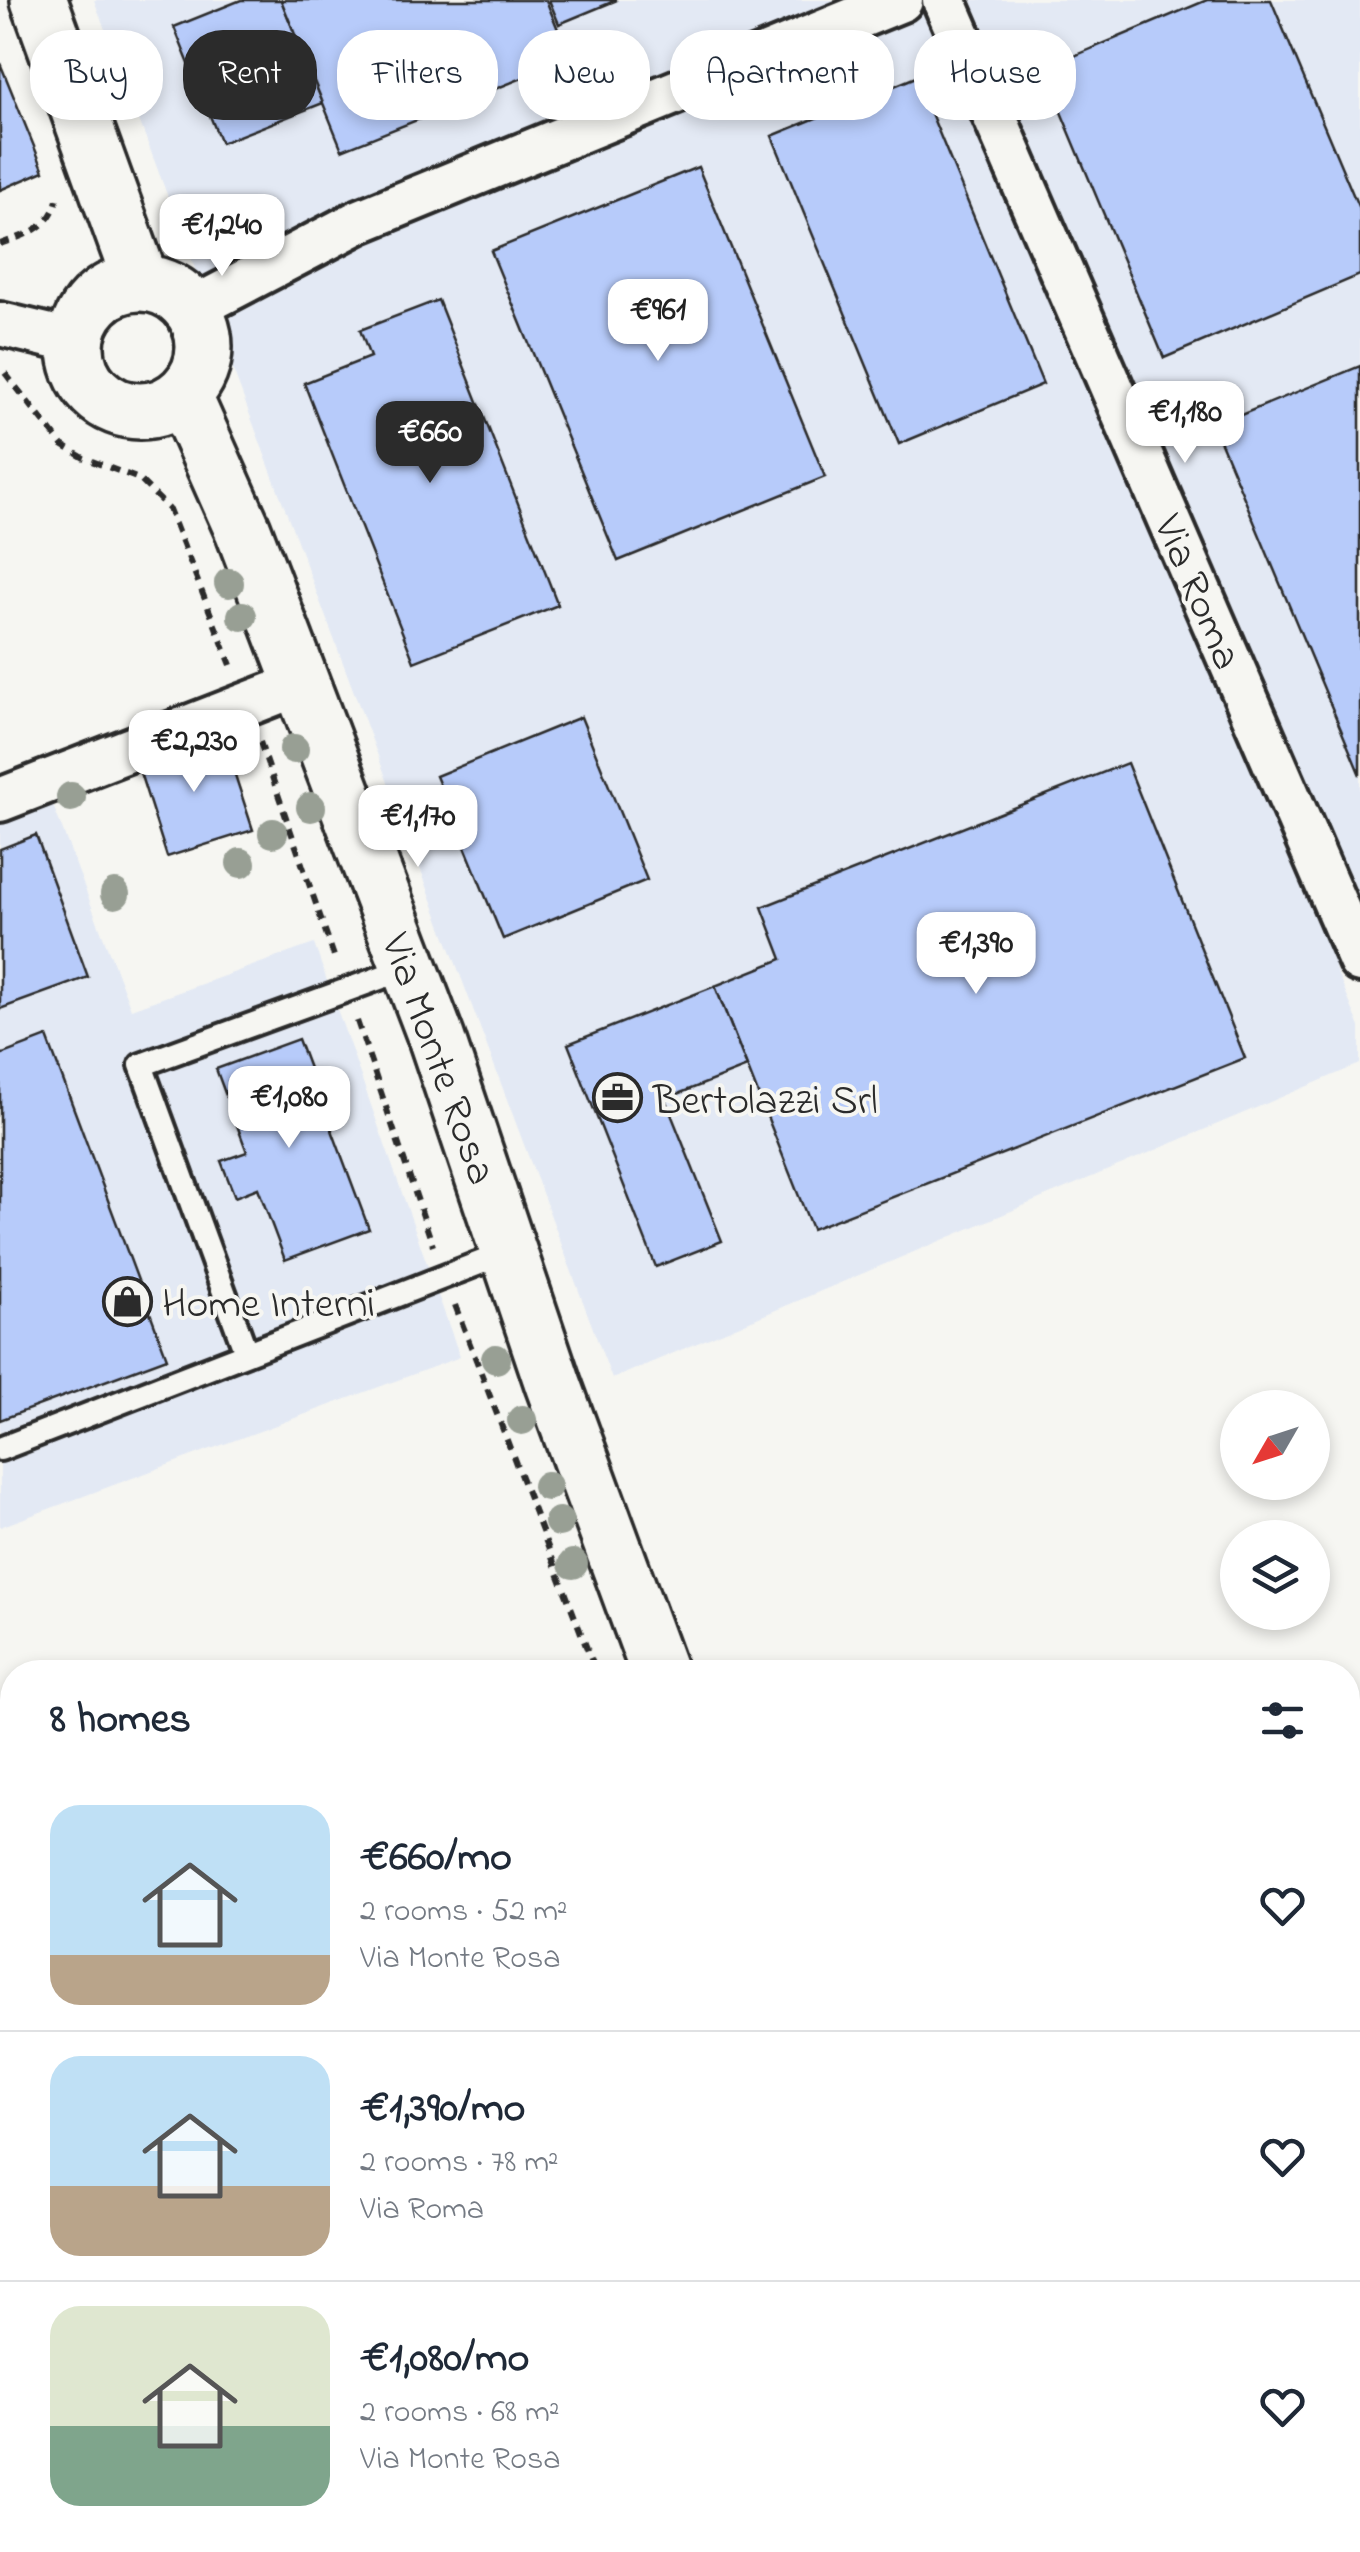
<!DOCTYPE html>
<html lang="en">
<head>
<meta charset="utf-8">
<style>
  body { margin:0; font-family:"Indie Flower",sans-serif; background:#f6f6f7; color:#1f2937; height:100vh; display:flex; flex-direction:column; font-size:38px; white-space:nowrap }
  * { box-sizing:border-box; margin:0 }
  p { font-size:32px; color:#747a83 }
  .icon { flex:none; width:55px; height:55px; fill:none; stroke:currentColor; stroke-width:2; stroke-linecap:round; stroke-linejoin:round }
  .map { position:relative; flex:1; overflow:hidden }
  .details { position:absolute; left:0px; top:1660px; width:1360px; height:892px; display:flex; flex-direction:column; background:#fff; border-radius:40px 40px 0 0; box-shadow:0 5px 15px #0003 }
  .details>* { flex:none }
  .guide { position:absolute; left:30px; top:30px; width:1300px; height:90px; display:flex; gap:20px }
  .needle { width:65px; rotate:231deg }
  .buttons { position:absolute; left:1220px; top:1390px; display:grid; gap:20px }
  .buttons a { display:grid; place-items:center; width:110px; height:110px; border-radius:50%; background:#fff; box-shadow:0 5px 15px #0003; font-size:50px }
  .price { position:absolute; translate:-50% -85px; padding:0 22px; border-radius:20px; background:#fff; color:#222; font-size:32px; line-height:65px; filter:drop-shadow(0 2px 5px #0008) }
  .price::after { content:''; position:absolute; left:50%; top:60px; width:30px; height:22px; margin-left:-15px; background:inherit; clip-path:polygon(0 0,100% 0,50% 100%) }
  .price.active { background:#2b2b2b; color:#fff }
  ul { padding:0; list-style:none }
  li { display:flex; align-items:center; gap:30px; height:250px; padding:0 50px }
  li+li { border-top:2px solid #e0e1e3 }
  li span { display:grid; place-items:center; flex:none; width:280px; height:200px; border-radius:30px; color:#555 }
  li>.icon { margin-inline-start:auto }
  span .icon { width:120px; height:120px; fill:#fffc; stroke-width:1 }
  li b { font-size:42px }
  h2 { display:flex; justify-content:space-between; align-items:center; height:120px; padding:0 50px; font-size:42px }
  .pill { padding:0 35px; border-radius:40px; background:#fff; box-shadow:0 5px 15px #0003; font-size:35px; line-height:90px }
  .pill.active { background:#2b2b2b; color:#fff }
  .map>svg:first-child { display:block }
</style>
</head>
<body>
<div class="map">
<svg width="1360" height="2552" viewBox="0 0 1360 2552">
  <defs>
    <pattern id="grass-dots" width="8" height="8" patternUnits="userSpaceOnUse" patternTransform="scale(2.5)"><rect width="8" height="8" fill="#b1de9d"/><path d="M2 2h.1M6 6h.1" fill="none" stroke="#98bf87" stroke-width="1.8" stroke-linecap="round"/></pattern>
  </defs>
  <rect width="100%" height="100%" fill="#f6f6f2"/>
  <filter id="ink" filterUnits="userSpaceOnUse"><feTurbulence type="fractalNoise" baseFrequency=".01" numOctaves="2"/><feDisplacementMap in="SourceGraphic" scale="20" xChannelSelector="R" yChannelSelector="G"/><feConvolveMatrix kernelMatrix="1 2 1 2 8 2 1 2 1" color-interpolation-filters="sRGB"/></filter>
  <g filter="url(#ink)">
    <g fill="#e3e9f4">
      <path d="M94 0H1360V955L1335 968 1360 1027V1064L612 1379Z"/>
      <path d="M51 800 131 1009 314 944 460 1357 0 1527V819Z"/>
      <path d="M1360 2336V2552H1063L1059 2540H1348V2341Z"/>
    </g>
    <path fill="url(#grass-dots)" stroke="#6e8464" stroke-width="2.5" d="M304 2540H927L932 2552H310Z"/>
    <g fill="#b7cbfa" stroke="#2b2b2b" stroke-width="2.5">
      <path d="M241 0H281L323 103 221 143 174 27Z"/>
      <path d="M281 0H546L570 59 342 150Z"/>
      <path d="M549 0H617L559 24Z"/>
      <path d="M1207 0H1271L1360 211V275L1164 358 1043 69Z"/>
      <path d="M0 63 44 171 0 190Z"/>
      <path d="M916 77 1043 384 899 444 772 136Z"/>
      <path d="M698 167 825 477 618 561 491 251Z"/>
      <path d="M438 300 558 605 414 662 304 383 370 357 360 330Z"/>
      <path d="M1360 366V775L1214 426Z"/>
      <path d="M581 717 647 880 503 939 436 776Z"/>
      <path d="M221 732 253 830 167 857 136 760Z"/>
      <path d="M1127 763 1245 1058 812 1229 715 986 782 959 762 907Z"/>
      <path d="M36 835 88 977 0 1009V849Z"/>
      <path d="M715 986 747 1067 665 1099 722 1241 656 1267 568 1044Z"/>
      <path d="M47 1037 167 1358 0 1420V1055Z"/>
      <path d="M298 1039 369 1229 285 1260 258 1188 235 1197 221 1161 247 1152 216 1069Z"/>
      <path d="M1193 2540H1259L1262 2542 1256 2552H1186Z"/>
    </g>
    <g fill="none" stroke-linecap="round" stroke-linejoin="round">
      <defs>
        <g id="service">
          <path d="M246 1352 141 1065 410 967"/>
          <path d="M0 1449 508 1252"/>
        </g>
        <g id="minor">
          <path d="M944 0 1360 961"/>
          <path d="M192 309 358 222 901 0"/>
          <path d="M0 324 75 342"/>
          <path d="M0 800 302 683"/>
        </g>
        <g id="tertiary">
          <path d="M39 0 141 282"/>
          <circle cx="140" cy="347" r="64"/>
          <path d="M183 395 243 530 436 1037 553 1384 659 1672"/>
          <path d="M995 2540 1000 2552"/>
        </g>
      </defs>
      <use href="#service" stroke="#2b2b2b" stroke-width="30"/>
      <use href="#minor" stroke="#2b2b2b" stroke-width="50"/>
      <use href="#tertiary" stroke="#2b2b2b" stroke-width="62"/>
      <g stroke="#2b2b2b" stroke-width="6" stroke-dasharray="10 8" stroke-linecap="butt">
        <path d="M0 244C25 235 50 229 57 200"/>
        <path d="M5 373 62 445 84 458 139 479 169 509 231 665"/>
        <path d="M260 742 336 962"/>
        <path d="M357 1021 433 1246"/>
        <path d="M455 1305 596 1672"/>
        <path d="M938 2540 943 2552"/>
      </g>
      <use href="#service" stroke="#f6f6f2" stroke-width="22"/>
      <use href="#minor" stroke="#f6f6f2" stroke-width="42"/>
      <use href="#tertiary" stroke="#f6f6f2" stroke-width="55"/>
    </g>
    <g fill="#989f94">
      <circle cx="229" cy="583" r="15"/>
      <circle cx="242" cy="616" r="15"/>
      <circle cx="294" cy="749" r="15"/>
      <circle cx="71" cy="797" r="15"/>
      <circle cx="311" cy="807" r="15"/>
      <circle cx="273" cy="833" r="15"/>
      <circle cx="241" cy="863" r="15"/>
      <circle cx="115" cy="894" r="15"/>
      <circle cx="496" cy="1359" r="15"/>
      <circle cx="522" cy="1420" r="15"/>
      <circle cx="547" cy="1486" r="15"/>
      <circle cx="559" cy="1522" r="15"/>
      <circle cx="573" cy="1564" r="15"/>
    </g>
  </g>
  <defs>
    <symbol id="office-ring" viewBox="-11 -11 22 22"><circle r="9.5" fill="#f6f6f2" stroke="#2b2b2b" stroke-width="1.5"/><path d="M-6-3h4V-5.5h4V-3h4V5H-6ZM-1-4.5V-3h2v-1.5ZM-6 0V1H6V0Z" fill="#2b2b2b"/></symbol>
    <symbol id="shop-ring" viewBox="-11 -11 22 22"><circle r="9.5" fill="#f6f6f2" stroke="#2b2b2b" stroke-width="1.5"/><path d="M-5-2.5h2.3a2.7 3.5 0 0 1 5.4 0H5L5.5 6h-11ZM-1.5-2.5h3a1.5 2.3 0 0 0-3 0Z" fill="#2b2b2b"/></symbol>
  </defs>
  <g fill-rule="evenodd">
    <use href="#office-ring" x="590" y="1070" width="55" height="55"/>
    <use href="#shop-ring" x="100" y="1274" width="55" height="55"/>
  </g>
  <g text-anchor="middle" stroke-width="8" stroke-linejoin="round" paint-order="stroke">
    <g font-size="42" fill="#2b2b2b" stroke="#f6f6f2">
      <text transform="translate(1200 591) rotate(67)" y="15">Via Roma</text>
      <text transform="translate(441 1058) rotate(70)" y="15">Via Monte Rosa</text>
    </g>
    <g font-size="42" fill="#2b2b2b" stroke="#f6f6f2" text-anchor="start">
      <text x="653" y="1113">Bertolazzi Srl</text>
      <text x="162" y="1316">Home Interni</text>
    </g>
  </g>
</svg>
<div class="buttons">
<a><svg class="needle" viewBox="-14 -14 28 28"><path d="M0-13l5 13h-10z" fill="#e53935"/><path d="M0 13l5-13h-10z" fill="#747a83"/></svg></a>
<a><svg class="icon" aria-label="layers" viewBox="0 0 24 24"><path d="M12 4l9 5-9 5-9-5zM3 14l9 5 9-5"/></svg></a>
</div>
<b class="price" style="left:222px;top:279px">€1,240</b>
<b class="price" style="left:658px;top:364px">€961</b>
<b class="price" style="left:1185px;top:466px">€1,180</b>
<b class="price active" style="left:430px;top:486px">€660</b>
<b class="price" style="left:194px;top:795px">€2,230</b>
<b class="price" style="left:418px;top:870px">€1,170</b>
<b class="price" style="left:976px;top:997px">€1,390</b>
<b class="price" style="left:289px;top:1151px">€1,080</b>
<div class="guide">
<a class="pill">Buy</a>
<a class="pill active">Rent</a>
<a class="pill">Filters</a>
<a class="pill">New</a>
<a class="pill">Apartment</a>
<a class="pill">House</a>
</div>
<section class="details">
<h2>8 homes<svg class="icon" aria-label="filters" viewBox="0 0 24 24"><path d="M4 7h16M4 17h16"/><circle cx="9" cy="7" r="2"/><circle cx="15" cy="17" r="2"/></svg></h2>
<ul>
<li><span style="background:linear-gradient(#bfe0f5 75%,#b9a48a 0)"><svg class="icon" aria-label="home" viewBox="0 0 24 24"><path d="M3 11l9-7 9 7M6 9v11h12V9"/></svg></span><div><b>€660/mo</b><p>2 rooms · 52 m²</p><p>Via Monte Rosa</p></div><svg class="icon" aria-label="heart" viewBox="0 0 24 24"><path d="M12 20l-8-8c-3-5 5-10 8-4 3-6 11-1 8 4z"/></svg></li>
<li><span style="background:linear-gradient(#bfe0f5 65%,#b9a48a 0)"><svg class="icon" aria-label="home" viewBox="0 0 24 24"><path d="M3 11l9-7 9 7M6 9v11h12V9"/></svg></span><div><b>€1,390/mo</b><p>2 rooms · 78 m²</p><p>Via Roma</p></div><svg class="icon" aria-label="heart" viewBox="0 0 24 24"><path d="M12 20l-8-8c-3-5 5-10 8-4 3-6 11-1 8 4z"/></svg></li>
<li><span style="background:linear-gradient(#dfe7d0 60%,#7fa58c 0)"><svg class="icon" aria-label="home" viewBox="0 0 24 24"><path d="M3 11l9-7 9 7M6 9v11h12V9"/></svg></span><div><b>€1,080/mo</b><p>2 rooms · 68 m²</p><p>Via Monte Rosa</p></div><svg class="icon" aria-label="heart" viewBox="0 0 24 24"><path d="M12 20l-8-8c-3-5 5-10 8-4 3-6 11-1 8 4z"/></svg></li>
</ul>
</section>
</div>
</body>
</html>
